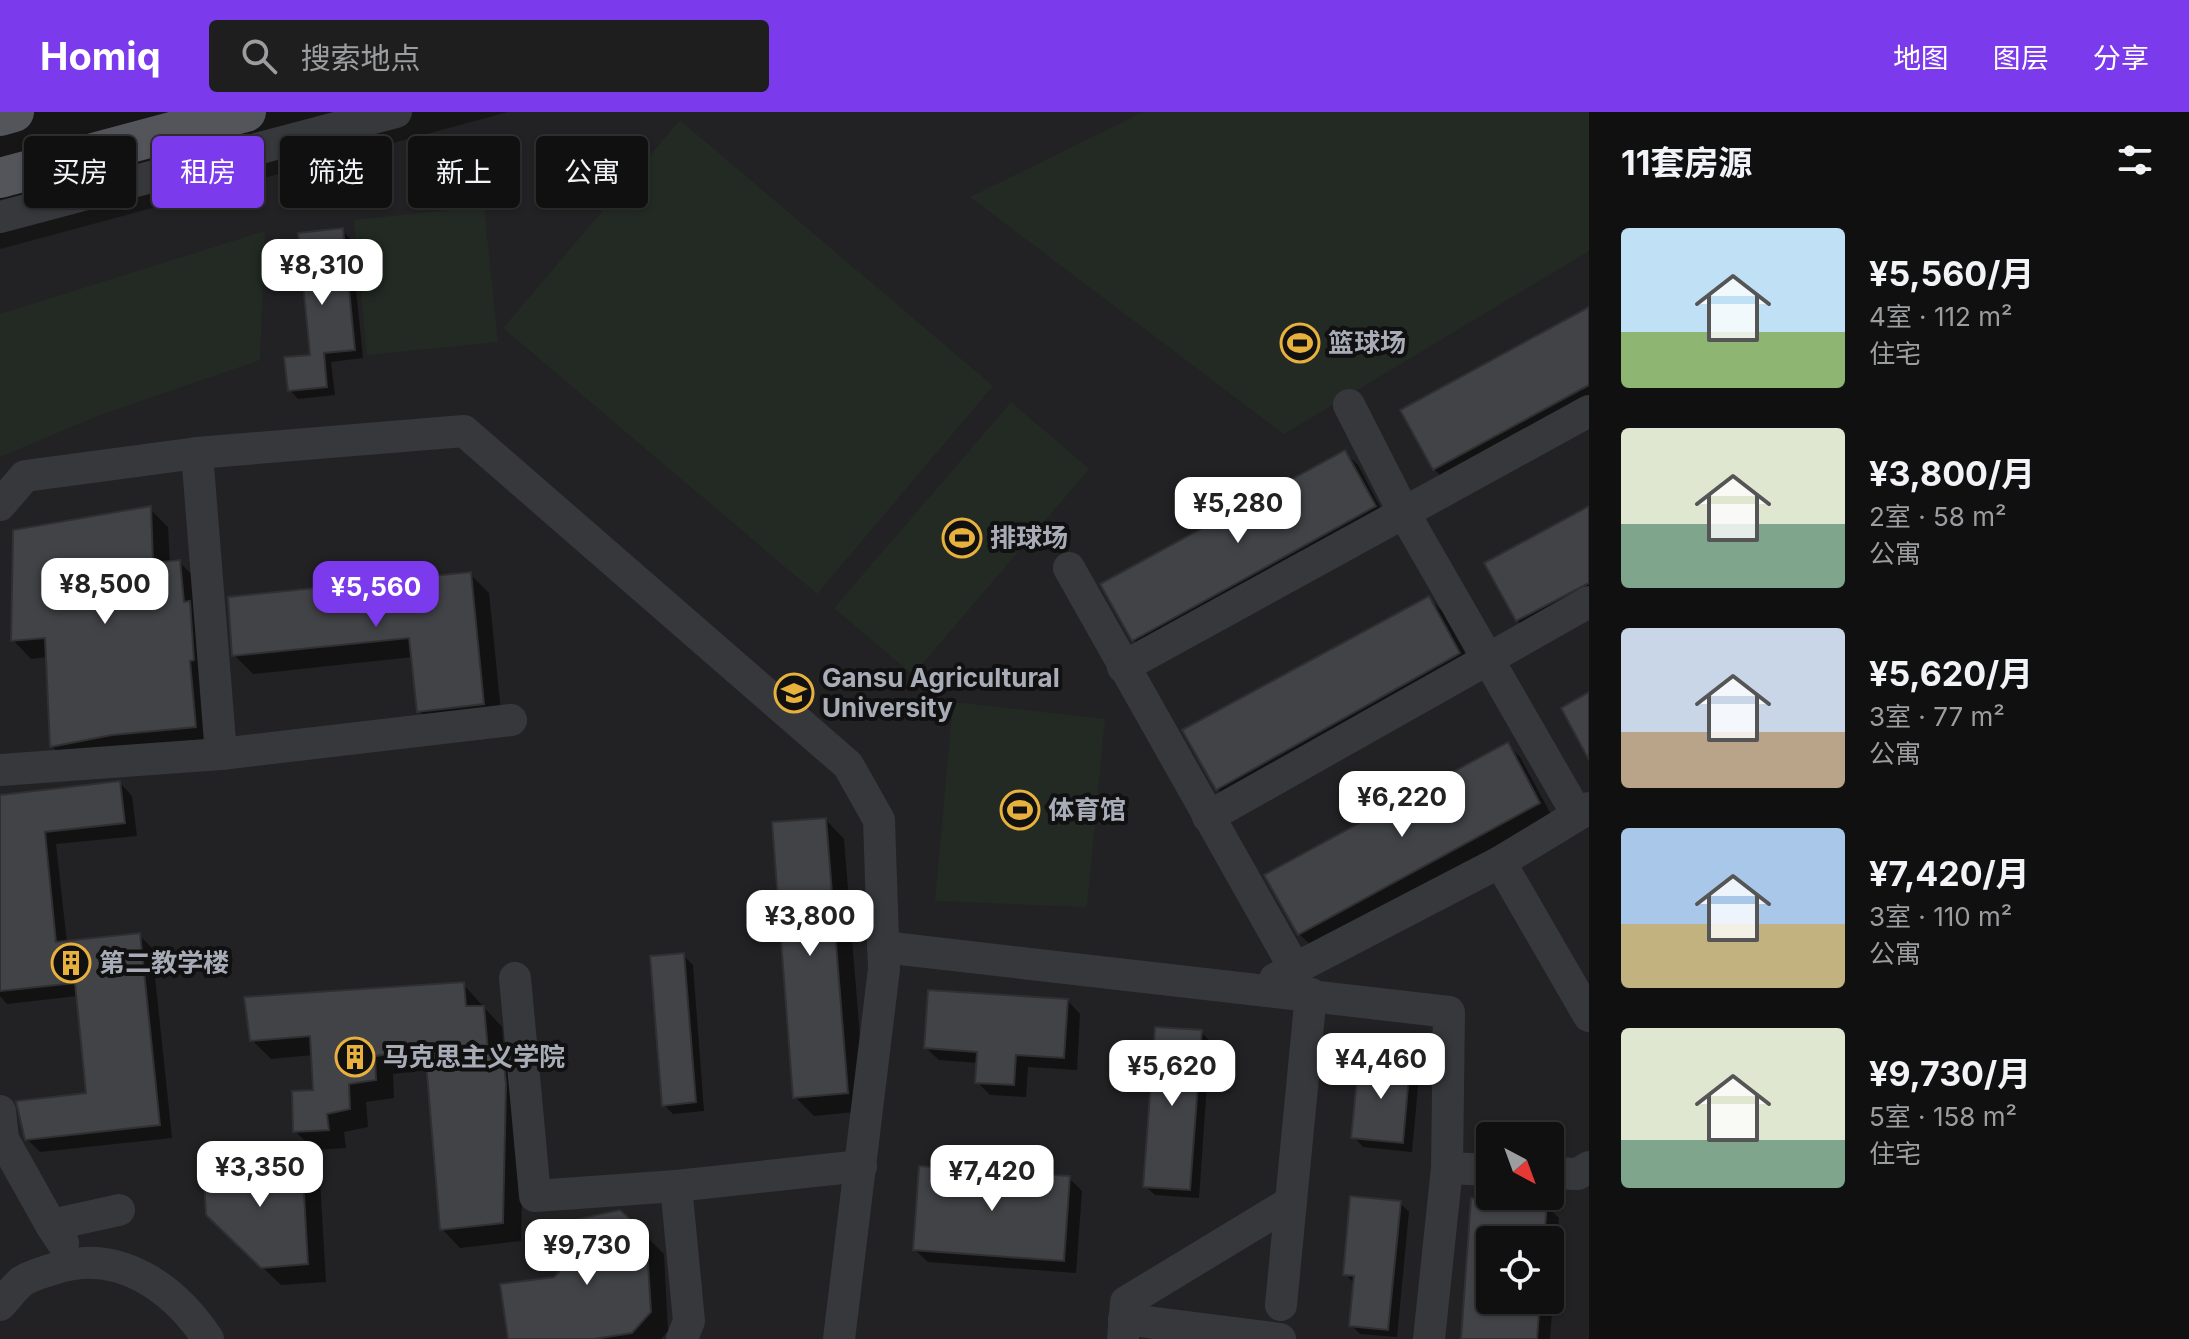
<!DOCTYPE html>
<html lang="zh">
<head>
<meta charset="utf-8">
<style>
  body { margin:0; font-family:Inter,"Noto Sans SC",sans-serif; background:#1e1e1f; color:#f1f3f6; height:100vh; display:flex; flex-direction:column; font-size:30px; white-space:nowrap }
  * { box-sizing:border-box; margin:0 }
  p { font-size:26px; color:#9c9d9f }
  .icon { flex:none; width:44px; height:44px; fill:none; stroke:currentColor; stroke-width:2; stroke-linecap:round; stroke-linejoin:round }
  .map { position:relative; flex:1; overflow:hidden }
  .side { display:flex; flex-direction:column; background:#101011; width:600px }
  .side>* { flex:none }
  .guide { position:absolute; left:24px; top:24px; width:760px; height:72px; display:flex; gap:16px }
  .needle { width:52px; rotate:139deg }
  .buttons { position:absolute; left:1476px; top:1010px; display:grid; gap:16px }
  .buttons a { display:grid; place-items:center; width:88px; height:88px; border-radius:8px; background:#101011; box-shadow:0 2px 6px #0004,0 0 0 2px #303031; font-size:40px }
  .price { position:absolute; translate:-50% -68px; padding:0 18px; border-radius:16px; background:#fff; color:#222; font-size:26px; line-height:52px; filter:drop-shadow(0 2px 4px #0008) }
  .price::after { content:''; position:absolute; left:50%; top:48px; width:24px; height:18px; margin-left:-12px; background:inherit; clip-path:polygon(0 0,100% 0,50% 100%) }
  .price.on { background:#7c3aed; color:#fff }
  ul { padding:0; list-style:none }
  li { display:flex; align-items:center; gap:24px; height:200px; padding:0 32px }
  li span { display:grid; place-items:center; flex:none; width:224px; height:160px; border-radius:8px; color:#555 }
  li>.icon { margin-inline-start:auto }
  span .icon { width:96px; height:96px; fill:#fffc; stroke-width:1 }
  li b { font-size:34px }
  h2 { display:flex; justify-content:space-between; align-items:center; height:96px; padding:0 32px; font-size:34px }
  .pill { padding:0 28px; border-radius:8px; background:#101011; box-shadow:0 2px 6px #0004,0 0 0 2px #303031; font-size:28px; line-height:72px }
  .pill.on { background:#7c3aed; color:#fff }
  header { display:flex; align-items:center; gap:48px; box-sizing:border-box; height:112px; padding:0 40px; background:#7c3aed; color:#fff }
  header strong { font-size:38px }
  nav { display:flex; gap:44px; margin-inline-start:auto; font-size:28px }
  .search { width:560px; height:72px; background:#1e1e1f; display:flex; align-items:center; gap:20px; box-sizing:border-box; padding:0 28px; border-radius:8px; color:#9c9d9f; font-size:30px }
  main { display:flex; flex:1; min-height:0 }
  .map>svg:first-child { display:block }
</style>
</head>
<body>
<header>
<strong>Homiq</strong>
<div class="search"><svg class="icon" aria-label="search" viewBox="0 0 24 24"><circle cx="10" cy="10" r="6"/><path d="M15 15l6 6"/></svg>搜索地点</div>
<nav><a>地图</a><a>图层</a><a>分享</a></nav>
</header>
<main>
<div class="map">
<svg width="1589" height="1227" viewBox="0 0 1589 1227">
  <rect width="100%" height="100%" fill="#161617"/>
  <path fill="#222224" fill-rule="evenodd" d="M508 0H1589V1227H0V137ZM1490 1024H1550V1084H1490ZM1490 1128H1550V1188H1490Z"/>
  <g fill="#222a23">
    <path d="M1143 0H1589V139L1284 322 970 85Z"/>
    <path d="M680 8 993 274 817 482 503 216Z"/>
    <path d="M484 94 498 230 367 243 354 108Z"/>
    <path d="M265 119 260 248 100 303 0 345V202Z"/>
    <path d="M1011 290 1089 357 913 563 834 496Z"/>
    <path d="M953 590 1105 607 1087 795 935 789Z"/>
  </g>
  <g fill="#0007" fill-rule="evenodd">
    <path d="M342 119 351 127 363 246 331 250 335 283 298 287 290 278 312 245Z"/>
    <path d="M1589 197V293L1447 370 1434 357Z"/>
    <path d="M1345 341 1358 353 1387 408 1146 540 1133 527Z"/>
    <path d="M1589 396V490L1530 521 1517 508 1487 452Z"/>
    <path d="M150 397 168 415 170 451 179 450 198 468 214 633 70 653 52 634 48 545 31 547 13 528Z"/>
    <path d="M470 462 489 481 502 610 437 618 419 599 413 545 253 562 234 543Z"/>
    <path d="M1429 486 1442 499 1472 554 1230 690 1218 677Z"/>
    <path d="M1507 632 1520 645 1552 704 1312 834 1299 822Z"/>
    <path d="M120 671 132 684 137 724 56 732 67 831 139 823 152 836 172 1026 40 1040 27 1027 88 983 78 884 7 892 0 884V685Z"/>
    <path d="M826 708 844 727 866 999 814 1004 795 985Z"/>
    <path d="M683 843 693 853 704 999 673 1002 664 993Z"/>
    <path d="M463 872 502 915 504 943 520 959 524 993 521 1129 460 1136 442 1117 429 958 393 962 394 986 366 990 368 1015 344 1020 346 1036 314 1038 295 1019 316 980 313 943 271 947 252 928Z"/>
    <path d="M1068 889 1080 902 1077 958 1028 955 1026 985 990 983 977 970 979 951 939 948 926 936Z"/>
    <path d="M1201 920 1210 929 1199 1086 1155 1083 1145 1074Z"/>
    <path d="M1410 954 1419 964 1412 1040 1363 1035 1354 1025Z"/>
    <path d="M301 1049 320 1068 326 1170 281 1173 228 1122Z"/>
    <path d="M1069 1066 1082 1079 1076 1161 928 1150 915 1138Z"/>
    <path d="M1473 1089 1546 1094 1559 1106 1550 1227H1463ZM1490 1128H1550V1188H1490Z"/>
    <path d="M1400 1091 1409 1100 1397 1225 1360 1222 1351 1213 1354 1171 1345 1162Z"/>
    <path d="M644 1122 664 1142 668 1219 661 1227H510L582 1137Z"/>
  </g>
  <g fill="#424347" stroke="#303033" stroke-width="2">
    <path d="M343 116 355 238 324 241 327 275 288 279 284 245 310 243 298 121Z"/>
    <path d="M1589 195V273L1433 358 1400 298Z"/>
    <path d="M1345 338 1376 394 1132 529 1100 472Z"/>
    <path d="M151 394 153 451 180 448 184 490 190 489 194 548 190 549 196 615 112 623 50 635 45 526 11 529 13 418Z"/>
    <path d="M1589 394V471L1516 509 1484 451Z"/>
    <path d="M471 460 484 592 417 600 409 526 232 544 228 485Z"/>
    <path d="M1429 484 1460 541 1216 678 1182 618Z"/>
    <path d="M1589 580V648L1561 596Z"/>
    <path d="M1508 630 1540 691 1298 823 1264 763Z"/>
    <path d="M120 669 125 711 45 720 56 830 140 821 160 1013 25 1028 16 989 86 981 75 871 0 879V683Z"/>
    <path d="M826 706 848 981 793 986 772 710Z"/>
    <path d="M684 841 696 990 662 994 650 844Z"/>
    <path d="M464 870 466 894H484L488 939H503L506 973 503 1111 440 1118 425 938 375 944 376 968 349 972 350 997 327 1002 329 1018 293 1020 292 979 313 978 310 924 250 929 244 885Z"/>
    <path d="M928 878 1068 887 1064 946 1016 943 1014 973 975 971 977 940 924 936Z"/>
    <path d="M1155 915 1202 918 1190 1078 1143 1075Z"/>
    <path d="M1359 947 1410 952 1403 1031 1351 1026Z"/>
    <path d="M302 1047 308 1152 261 1156 206 1103 203 1053Z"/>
    <path d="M919 1054 1070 1064 1064 1149 913 1138Z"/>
    <path d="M1350 1084 1401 1089 1388 1218 1349 1214 1354 1164 1343 1163Z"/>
    <path d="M1471 1086 1547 1092 1544 1128H1490V1188H1540L1537 1227H1461Z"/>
    <path d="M620 1098 646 1121 651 1200 632 1221 594 1227H508L500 1172 554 1165 580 1137 578 1107Z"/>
  </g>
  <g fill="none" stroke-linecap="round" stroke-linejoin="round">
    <g stroke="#37383c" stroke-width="32">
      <path d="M0 105 396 0"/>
      <path d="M1349 293 1404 401 1577 702"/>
      <path d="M197 341 221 642"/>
      <path d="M0 393 25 364 197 341 464 319 848 653 879 708 884 857 839 1227"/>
      <path d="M1069 456 1295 857"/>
      <path d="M1123 555 1589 299"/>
      <path d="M0 658 221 642 511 608"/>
      <path d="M1589 696 1500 750 1589 904"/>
      <path d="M1208 705 1589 490"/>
      <path d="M883 835 1449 900 1447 1056 1490 1058"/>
      <path d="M515 866 535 1084 676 1074 861 1054"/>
      <path d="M1275 867 1500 750"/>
      <path d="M0 999 3 1027 51 1113"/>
      <path d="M1550 1061 1578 1062 1589 1055"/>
      <path d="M676 1074 689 1209 682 1227"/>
      <path d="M63 1131 51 1113 119 1098"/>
      <path d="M0 1193C7 1186 13 1177 21 1170 30 1163 45 1160 56 1156 119 1136 174 1176 208 1227"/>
      <path d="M1281 1193 1311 882"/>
      <path d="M1124 1207 1280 1227"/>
      <path d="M1123 1227 1126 1190 1291 1090"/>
      <path d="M1429 1227 1447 1056"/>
    </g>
    <g stroke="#53555b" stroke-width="40">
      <path d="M0 4 14 0"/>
      <path d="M0 66 246 0"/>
    </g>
  </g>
  <defs>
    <symbol id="stadium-ring" viewBox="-11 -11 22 22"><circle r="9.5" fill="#111112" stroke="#e8b13d" stroke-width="1.5"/><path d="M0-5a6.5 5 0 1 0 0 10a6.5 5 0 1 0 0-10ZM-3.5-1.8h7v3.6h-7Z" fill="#e8b13d"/></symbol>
    <symbol id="university-ring" viewBox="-11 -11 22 22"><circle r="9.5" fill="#111112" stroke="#e8b13d" stroke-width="1.5"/><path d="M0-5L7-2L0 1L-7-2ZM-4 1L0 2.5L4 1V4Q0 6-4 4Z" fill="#e8b13d"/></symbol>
    <symbol id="building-ring" viewBox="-11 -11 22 22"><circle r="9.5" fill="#111112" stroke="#e8b13d" stroke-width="1.5"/><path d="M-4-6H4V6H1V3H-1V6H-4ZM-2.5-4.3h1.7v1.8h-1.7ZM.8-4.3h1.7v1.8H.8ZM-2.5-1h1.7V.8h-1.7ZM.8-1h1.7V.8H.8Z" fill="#e8b13d"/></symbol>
  </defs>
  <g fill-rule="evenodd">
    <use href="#stadium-ring" x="1278" y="209" width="44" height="44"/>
    <use href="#stadium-ring" x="940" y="404" width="44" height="44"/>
    <use href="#university-ring" x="772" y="559" width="44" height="44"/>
    <use href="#stadium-ring" x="998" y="676" width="44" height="44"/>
    <use href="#building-ring" x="49" y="829" width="44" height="44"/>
    <use href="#building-ring" x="333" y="923" width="44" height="44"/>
  </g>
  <g text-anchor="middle" stroke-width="8" stroke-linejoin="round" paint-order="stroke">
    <g font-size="26" font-weight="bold" fill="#a8acb7" stroke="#111112" text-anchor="start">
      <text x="1328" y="240">篮球场</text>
      <text x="990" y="435">排球场</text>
      <text x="822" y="575">Gansu Agricultural<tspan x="822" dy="30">University</tspan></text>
      <text x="1048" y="707">体育馆</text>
      <text x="99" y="860">第二教学楼</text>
      <text x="383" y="954">马克思主义学院</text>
    </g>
  </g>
</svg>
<div class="buttons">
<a><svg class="needle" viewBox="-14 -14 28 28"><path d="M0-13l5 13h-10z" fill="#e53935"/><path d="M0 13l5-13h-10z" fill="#9c9d9f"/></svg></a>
<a><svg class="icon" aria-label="locate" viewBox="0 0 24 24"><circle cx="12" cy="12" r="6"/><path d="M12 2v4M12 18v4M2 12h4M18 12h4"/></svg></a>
</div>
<b class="price" style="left:322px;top:195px">¥8,310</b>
<b class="price" style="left:1238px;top:433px">¥5,280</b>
<b class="price" style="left:105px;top:514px">¥8,500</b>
<b class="price on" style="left:376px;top:517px">¥5,560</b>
<b class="price" style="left:1402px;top:727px">¥6,220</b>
<b class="price" style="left:810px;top:846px">¥3,800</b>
<b class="price" style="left:1381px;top:989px">¥4,460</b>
<b class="price" style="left:1172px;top:996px">¥5,620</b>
<b class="price" style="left:260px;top:1097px">¥3,350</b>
<b class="price" style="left:992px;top:1101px">¥7,420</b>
<b class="price" style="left:587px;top:1175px">¥9,730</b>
<div class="guide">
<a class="pill">买房</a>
<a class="pill on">租房</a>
<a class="pill">筛选</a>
<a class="pill">新上</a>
<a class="pill">公寓</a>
</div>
</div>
<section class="side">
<h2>11套房源<svg class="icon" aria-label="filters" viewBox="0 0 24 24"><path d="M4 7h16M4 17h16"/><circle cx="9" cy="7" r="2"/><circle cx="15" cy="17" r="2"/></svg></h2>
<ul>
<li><span style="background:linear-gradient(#bfe0f5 65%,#8fb573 0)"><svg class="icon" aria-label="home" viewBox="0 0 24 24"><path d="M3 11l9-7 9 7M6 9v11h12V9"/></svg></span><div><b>¥5,560/月</b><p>4室 · 112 m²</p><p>住宅</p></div></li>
<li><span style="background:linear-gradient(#dfe7d0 60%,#7fa58c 0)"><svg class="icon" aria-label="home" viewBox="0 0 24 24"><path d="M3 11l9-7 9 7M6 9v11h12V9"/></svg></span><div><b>¥3,800/月</b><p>2室 · 58 m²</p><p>公寓</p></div></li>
<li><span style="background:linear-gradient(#c9d6e8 65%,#b9a48a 0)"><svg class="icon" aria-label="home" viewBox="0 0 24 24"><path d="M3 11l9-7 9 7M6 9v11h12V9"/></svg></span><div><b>¥5,620/月</b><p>3室 · 77 m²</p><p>公寓</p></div></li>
<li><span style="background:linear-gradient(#a9c7e8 60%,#c2b280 0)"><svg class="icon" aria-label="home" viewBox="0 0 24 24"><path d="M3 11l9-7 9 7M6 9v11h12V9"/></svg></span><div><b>¥7,420/月</b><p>3室 · 110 m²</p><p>公寓</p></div></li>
<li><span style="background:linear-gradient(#dfe7d0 70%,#7fa58c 0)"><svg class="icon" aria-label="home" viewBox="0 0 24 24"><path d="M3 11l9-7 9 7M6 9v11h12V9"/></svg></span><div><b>¥9,730/月</b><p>5室 · 158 m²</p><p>住宅</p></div></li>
</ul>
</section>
</main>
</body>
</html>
